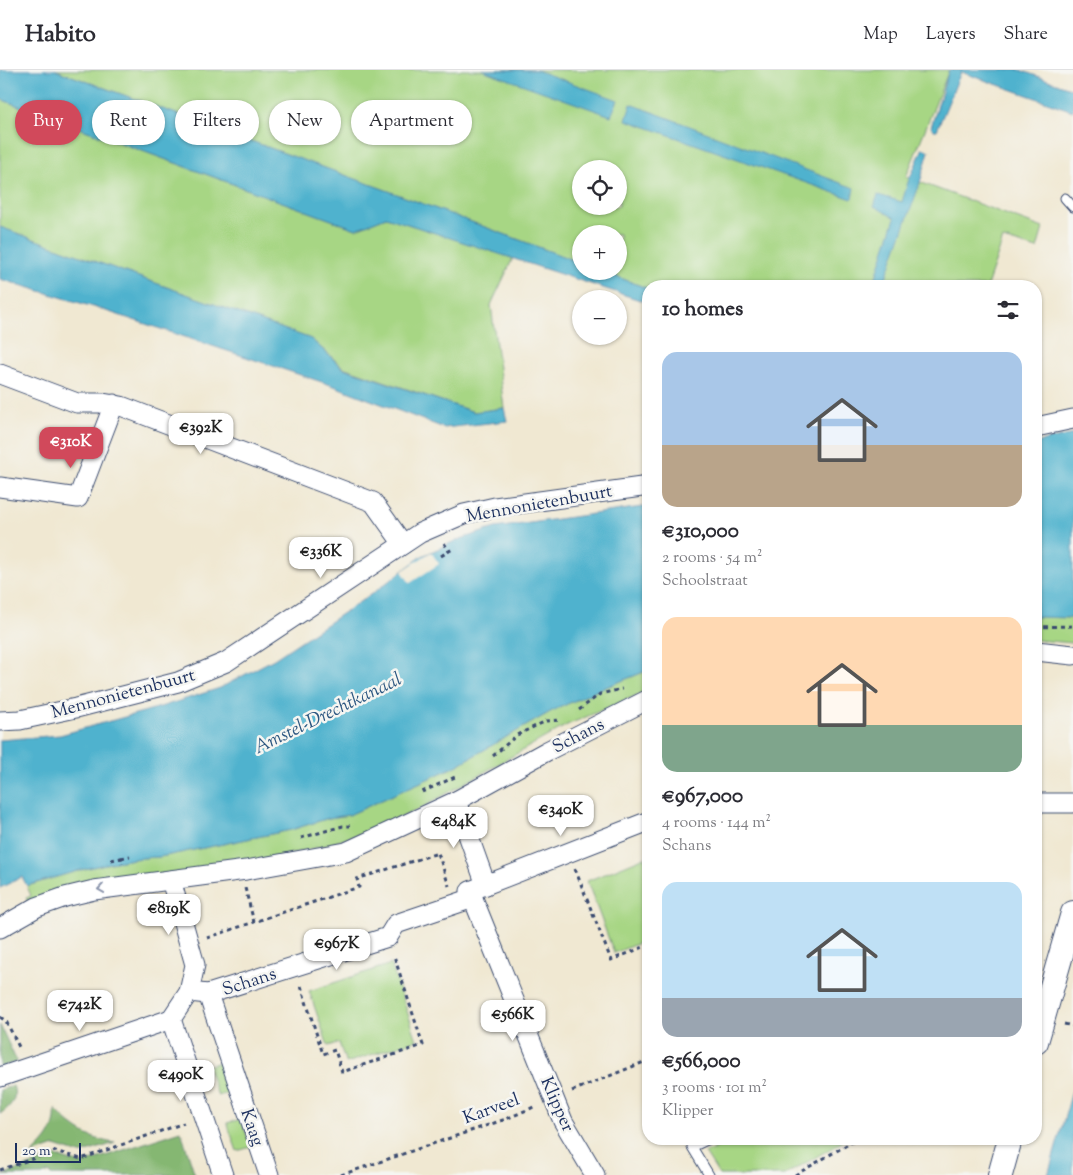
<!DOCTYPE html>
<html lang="en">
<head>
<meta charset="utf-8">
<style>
  body { margin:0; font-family:"Sorts Mill Goudy",serif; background:#f2f2f3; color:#2b2b33; height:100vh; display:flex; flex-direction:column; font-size:19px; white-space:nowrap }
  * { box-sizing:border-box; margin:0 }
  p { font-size:16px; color:#7c7c81 }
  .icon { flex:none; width:28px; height:28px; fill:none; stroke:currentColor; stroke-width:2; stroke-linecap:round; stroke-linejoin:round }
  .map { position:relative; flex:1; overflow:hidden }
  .details { position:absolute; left:642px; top:210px; width:400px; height:865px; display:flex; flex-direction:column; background:#fff; border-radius:20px; box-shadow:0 1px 4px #0004 }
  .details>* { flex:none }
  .guide { position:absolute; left:15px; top:30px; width:475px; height:45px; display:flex; gap:10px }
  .fabs { position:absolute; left:572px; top:90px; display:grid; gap:10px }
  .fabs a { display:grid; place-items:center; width:55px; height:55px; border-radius:50%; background:#fff; box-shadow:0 1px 4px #0004; font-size:25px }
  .scale { position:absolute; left:15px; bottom:12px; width:66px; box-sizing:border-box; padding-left:5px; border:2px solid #1b2f5e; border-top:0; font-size:14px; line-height:18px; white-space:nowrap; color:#1b2f5e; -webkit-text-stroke:4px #f6f6f2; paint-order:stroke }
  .price { position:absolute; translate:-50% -42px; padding:0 11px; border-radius:10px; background:#fff; color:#222; font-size:16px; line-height:32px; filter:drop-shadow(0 1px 2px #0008) }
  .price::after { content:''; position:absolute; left:50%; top:30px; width:15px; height:11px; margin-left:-8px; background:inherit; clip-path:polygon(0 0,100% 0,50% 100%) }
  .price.on { background:#d1495b; color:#fff }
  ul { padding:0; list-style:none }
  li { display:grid; align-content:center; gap:10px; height:265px; padding:0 20px }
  li span { display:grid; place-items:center; height:155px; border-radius:15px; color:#555 }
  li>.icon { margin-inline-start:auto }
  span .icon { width:90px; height:90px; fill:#fffc; stroke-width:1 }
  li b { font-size:21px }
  h2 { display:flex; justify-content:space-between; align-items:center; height:60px; padding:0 20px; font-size:21px }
  .chip { padding:0 18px; border-radius:22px; background:#fff; box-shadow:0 1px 4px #0004; font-size:18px; line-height:45px }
  .chip.on { background:#d1495b; color:#fff }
  header { display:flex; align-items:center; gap:30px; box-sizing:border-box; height:70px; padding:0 25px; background:#fff; border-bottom:1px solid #e1e1e2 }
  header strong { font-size:24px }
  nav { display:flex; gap:28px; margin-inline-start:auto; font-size:18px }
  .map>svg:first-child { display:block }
</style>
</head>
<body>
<header>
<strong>Habito</strong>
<nav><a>Map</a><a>Layers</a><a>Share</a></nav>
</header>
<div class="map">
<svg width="1073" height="1105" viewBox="0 0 1073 1105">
  <rect width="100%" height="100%" fill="#f6f6f2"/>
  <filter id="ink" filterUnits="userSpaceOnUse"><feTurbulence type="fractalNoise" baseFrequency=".02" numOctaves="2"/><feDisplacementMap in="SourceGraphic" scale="10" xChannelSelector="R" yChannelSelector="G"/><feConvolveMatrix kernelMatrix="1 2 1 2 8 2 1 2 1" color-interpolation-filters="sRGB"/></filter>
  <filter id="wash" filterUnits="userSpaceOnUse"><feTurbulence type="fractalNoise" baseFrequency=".0096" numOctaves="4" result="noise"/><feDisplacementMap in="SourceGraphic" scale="20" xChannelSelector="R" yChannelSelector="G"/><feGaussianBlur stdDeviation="1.12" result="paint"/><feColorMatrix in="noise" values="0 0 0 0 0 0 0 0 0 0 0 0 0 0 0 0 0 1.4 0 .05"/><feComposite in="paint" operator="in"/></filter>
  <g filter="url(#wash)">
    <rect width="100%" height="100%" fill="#f0e8d2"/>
    <g fill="#a7d684" stroke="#618271" fill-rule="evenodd">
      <path d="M55 0H949L906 107 1043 158 1037 179 1003 169 987 216H649V219L602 201H619V164H581V193L394 123ZM581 99H619V136H581Z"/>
      <path d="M0 29 356 159 386 147 513 188 491 235 504 338 474 342 343 297 311 269 0 157Z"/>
      <path d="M1036 547 1073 548V573L1036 570Z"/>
      <path d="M649 600V620L567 655 423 737 383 756 327 775 286 785 29 834 26 828 31 826 27 816C70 803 115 788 160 787L291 760 329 748 349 745 456 696 552 641 596 621Z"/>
      <path d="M645 787 649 797V869L614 883 587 811Z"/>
      <path d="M391 894 417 970 346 993 339 973 328 976 309 921Z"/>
      <path d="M221 992 232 1022 218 1026 207 996Z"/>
      <path d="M241 1049 251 1077 237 1081 227 1053Z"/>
      <path d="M736 1069H847L785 1105H719L705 1083Z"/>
    </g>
    <g fill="#85b772" stroke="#507368">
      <path d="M0 955 17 992 0 997Z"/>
      <path d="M13 1016C18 1029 10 1037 0 1044V1020Z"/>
      <path d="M55 1039C74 1059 88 1069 115 1073L80 1084 55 1076 32 1084C46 1071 57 1059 55 1039Z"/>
      <path d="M181 1061 195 1105H51L50 1102 42 1105H3L56 1086 81 1094Z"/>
    </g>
    <g fill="#50b2ce" stroke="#367096">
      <path d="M0 0H55L394 123 581 193V201H602L649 219V233L386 147 356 159 0 29Z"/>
      <path d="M482 0H536L618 30 611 46Z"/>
      <path d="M949 0H1020L1073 19V41L961 2 937 60H934L931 57Z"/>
      <path d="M631 34 854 118 852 129 626 50Z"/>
      <path d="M923 78 929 81 919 116 883 216H873L895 148 874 136 878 125 902 132 908 112Z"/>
      <path d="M0 157 311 269 343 298 474 342 504 338 507 351 444 358 334 316 97 238 0 209Z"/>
      <path d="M1073 364V548L1036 547V373Z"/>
      <path d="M649 436V600L596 621 552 641 456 696 349 745 329 748 291 760 160 787C115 788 70 803 27 816L22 807 0 818V670L60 665 157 638 220 618 274 589 373 523 422 486 457 470 495 458Z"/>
      <path d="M1073 1018V1105H1048Z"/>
    </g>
    <path fill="#f0e8d2" d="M431 482 439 494 410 513 402 501Z"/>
  </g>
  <g filter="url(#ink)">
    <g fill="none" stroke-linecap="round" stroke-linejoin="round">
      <defs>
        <g id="service">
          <path d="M1065 128 1073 137"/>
          <path d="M709 1105 692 1077 709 1069"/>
        </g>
        <g id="minor">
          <path d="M0 304 77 333H103L121 336 373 432 403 474"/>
          <path d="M1036 357 1073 349"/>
          <path d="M0 417 78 428 114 334"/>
          <path d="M1036 581 1073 585"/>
          <path d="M0 651 20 650 76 638 178 612 226 592 420 463 464 444 495 437 649 416"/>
          <path d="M456 731 486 815"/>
          <path d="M1036 733H1073"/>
          <path d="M0 858 37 837 65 827 94 820 246 800 346 782 456 731 547 681 649 629"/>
          <path d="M189 922 208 924 388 867 396 854 473 828"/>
          <path d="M208 924 269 1105"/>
          <path d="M171 949 223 1105"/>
          <path d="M171 949 189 922 195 895 171 810"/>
          <path d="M0 1007 171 949"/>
          <path d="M595 1105 563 1051 470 821 649 751"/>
        </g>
        <g id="tertiary">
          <path d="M1036 972 1073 843"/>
          <path d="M1000 1105 1010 1069"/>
        </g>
      </defs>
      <use href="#service" stroke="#3b4b6f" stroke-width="11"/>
      <use href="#minor" stroke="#3b4b6f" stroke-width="21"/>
      <use href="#tertiary" stroke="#3b4b6f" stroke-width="26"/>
      <g stroke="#3b4b6f" stroke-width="3" stroke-dasharray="4 4" stroke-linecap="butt">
        <path d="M444 473 449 481 453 479"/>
        <path d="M441 486 449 481"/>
        <path d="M1036 557 1073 556"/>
        <path d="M579 640 600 624 622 619"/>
        <path d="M493 686 517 665 546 651 561 650"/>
        <path d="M422 722 455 707"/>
        <path d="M301 768 343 756H350"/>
        <path d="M121 788 130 786"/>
        <path d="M111 790 121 788 122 794"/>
        <path d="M575 799 611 890 649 875"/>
        <path d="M245 818 254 852 359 817 357 809 438 783 449 816"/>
        <path d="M207 868 254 852"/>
        <path d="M301 916 323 984 335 980 342 1002 423 975 394 886"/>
        <path d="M0 947 6 951 20 979"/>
        <path d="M1064 954 1073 956"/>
        <path d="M572 1021 649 990"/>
        <path d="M0 1100 55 1081 81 1089 184 1053"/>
        <path d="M341 1105 506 1049 536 1036"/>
        <path d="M795 1105 857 1069"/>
      </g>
      <use href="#service" stroke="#fff" stroke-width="9"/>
      <use href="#minor" stroke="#fff" stroke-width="19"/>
      <use href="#tertiary" stroke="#fff" stroke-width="24"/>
    </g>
    <defs><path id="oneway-chevron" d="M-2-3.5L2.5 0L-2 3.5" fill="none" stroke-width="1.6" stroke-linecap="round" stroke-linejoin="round" transform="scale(1.25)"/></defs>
    <use stroke="#8d97ae" href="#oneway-chevron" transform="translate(101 819) rotate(172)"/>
  </g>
  <g text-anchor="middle" stroke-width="5" stroke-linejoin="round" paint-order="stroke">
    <g font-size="18" fill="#1b2f5e" stroke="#f6f6f2">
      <text transform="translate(539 433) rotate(-10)" y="6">Mennonietenbuurt</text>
      <text transform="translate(123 623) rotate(-15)" y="6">Mennonietenbuurt</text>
      <text transform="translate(578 665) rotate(-27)" y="6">Schans</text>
      <text transform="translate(249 911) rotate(-18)" y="6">Schans</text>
      <text transform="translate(558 1034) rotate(66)" y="6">Klipper</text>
      <text transform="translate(491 1038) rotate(-20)" y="6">Karveel</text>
      <text transform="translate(253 1057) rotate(71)" y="6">Kaag</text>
    </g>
    <g font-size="19" font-style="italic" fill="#2b5680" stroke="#f6f6f2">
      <text transform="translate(327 642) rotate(-26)" y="7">Amstel-Drechtkanaal</text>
    </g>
  </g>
</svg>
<div class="fabs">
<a><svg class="icon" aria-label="locate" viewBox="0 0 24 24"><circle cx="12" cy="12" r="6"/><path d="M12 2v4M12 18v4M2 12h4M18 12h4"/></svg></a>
<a>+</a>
<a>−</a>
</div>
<div class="scale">20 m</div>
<b class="price" style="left:201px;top:385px">€392K</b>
<b class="price on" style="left:71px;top:399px">€310K</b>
<b class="price" style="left:321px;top:509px">€336K</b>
<b class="price" style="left:561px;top:767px">€340K</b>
<b class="price" style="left:454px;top:779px">€484K</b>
<b class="price" style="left:169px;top:866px">€819K</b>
<b class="price" style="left:337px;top:901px">€967K</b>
<b class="price" style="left:80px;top:962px">€742K</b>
<b class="price" style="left:513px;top:972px">€566K</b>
<b class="price" style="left:181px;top:1032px">€490K</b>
<div class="guide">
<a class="chip on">Buy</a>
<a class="chip">Rent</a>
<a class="chip">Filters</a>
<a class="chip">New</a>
<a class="chip">Apartment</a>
</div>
<section class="details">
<h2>10 homes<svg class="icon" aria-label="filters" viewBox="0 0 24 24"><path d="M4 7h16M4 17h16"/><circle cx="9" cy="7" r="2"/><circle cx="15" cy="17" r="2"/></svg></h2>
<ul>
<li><span style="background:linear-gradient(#a9c7e8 60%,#b9a48a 0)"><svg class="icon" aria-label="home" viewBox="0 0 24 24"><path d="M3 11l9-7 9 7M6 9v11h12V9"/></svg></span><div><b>€310,000</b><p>2 rooms · 54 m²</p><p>Schoolstraat</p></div></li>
<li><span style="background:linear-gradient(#ffd9b3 70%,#7fa58c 0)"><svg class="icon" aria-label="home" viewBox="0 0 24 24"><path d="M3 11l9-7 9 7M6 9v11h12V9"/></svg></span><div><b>€967,000</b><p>4 rooms · 144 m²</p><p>Schans</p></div></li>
<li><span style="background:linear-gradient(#bfe0f5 75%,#9aa5b1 0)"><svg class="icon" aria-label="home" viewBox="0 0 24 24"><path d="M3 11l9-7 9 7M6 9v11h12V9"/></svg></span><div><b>€566,000</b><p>3 rooms · 101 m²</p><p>Klipper</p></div></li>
</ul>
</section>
</div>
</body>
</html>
